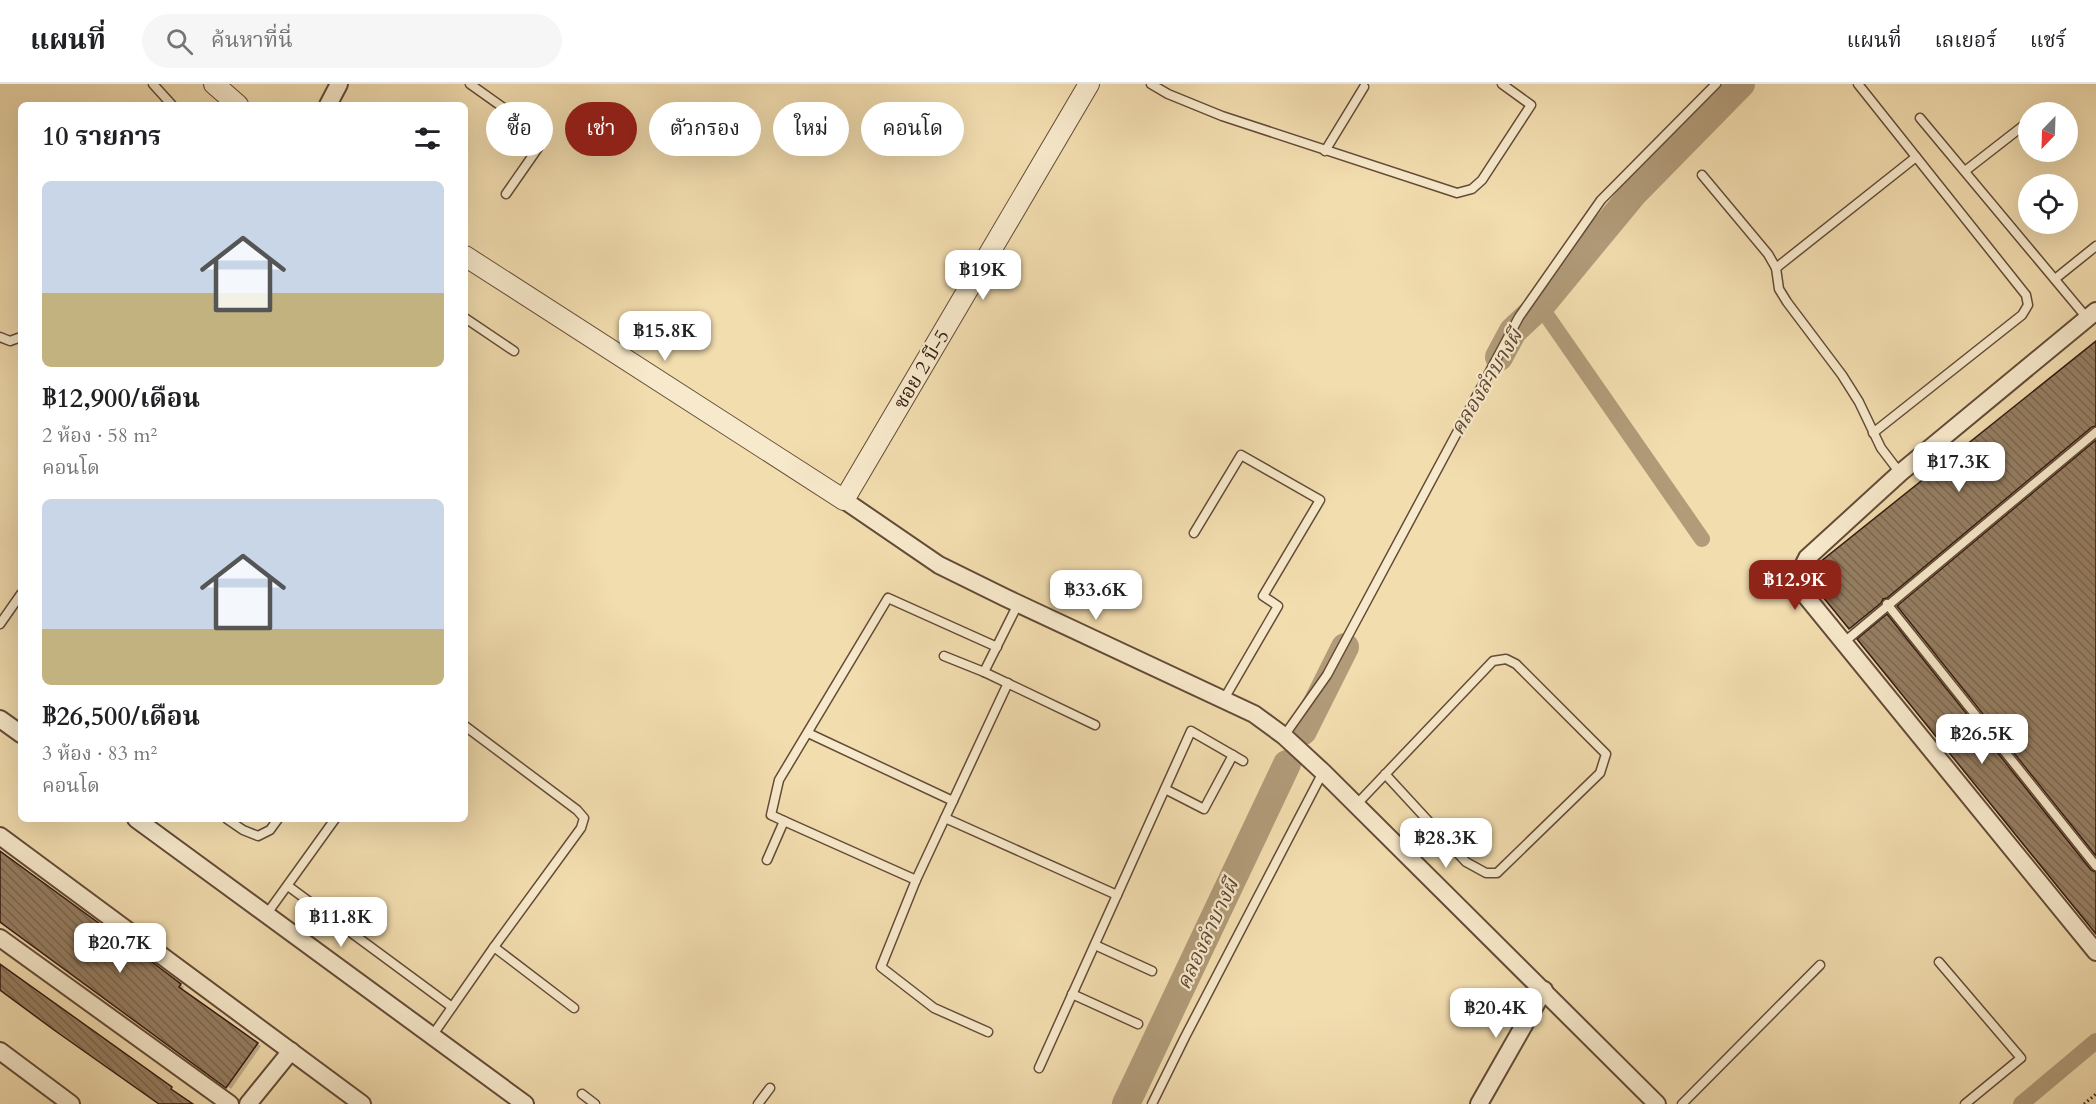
<!DOCTYPE html>
<html lang="th">
<head>
<meta charset="utf-8">
<style>
  body { margin:0; font-family:Cardo,"Noto Serif Thai",serif; background:#f6f6f6; color:#202124; height:100vh; display:flex; flex-direction:column; font-size:22px; white-space:nowrap }
  * { box-sizing:border-box; margin:0 }
  p { font-size:20px; color:#757577 }
  .icon { flex:none; width:33px; height:33px; fill:none; stroke:currentColor; stroke-width:2; stroke-linecap:round; stroke-linejoin:round }
  .map { position:relative; flex:1; overflow:hidden }
  .details { position:absolute; left:18px; top:18px; width:450px; height:720px; display:flex; flex-direction:column; background:#fff; border-radius:9px; box-shadow:0 6px 24px #0002 }
  .details>* { flex:none }
  .top-card { position:absolute; left:486px; top:18px; width:570px; height:54px; display:flex; gap:12px }
  .needle { width:39px; rotate:203deg }
  .fabs { position:absolute; left:2018px; top:18px; display:grid; gap:12px }
  .fabs a { display:grid; place-items:center; width:60px; height:60px; border-radius:50%; background:#fff; box-shadow:0 6px 24px #0002; font-size:30px }
  .price { position:absolute; translate:-50% -51px; padding:0 14px; border-radius:12px; background:#fff; color:#222; font-size:20px; line-height:39px; filter:drop-shadow(0 2px 3px #0008) }
  .price::after { content:''; position:absolute; left:50%; top:36px; width:18px; height:14px; margin-left:-9px; background:inherit; clip-path:polygon(0 0,100% 0,50% 100%) }
  .price.active { background:#8f2418; color:#fff }
  ul { padding:0; list-style:none }
  li { display:grid; align-content:center; gap:12px; height:318px; padding:0 24px }
  li span { display:grid; place-items:center; height:186px; border-radius:9px; color:#555 }
  li>.icon { margin-inline-start:auto }
  span .icon { width:108px; height:108px; fill:#fffc; stroke-width:1 }
  li b { font-size:26px }
  h2 { display:flex; justify-content:space-between; align-items:center; height:72px; padding:0 24px; font-size:26px }
  .pill { padding:0 21px; border-radius:27px; background:#fff; box-shadow:0 6px 24px #0002; font-size:21px; line-height:54px }
  .pill.active { background:#8f2418; color:#fff }
  header { display:flex; align-items:center; gap:36px; box-sizing:border-box; height:84px; padding:0 30px; background:#fff; border-bottom:2px solid #e0e0e0 }
  header strong { font-size:28px }
  nav { display:flex; gap:33px; margin-inline-start:auto; font-size:21px }
  .search { width:420px; height:54px; background:#f6f6f6; display:flex; align-items:center; gap:15px; box-sizing:border-box; padding:0 21px; border-radius:33px; color:#757577; font-size:22px }
  .map>svg:first-child { display:block }
</style>
</head>
<body>
<header>
<strong>แผนที่</strong>
<div class="search"><svg class="icon" aria-label="search" viewBox="0 0 24 24"><circle cx="10" cy="10" r="6"/><path d="M15 15l6 6"/></svg>ค้นหาที่นี่</div>
<nav><a>แผนที่</a><a>เลเยอร์</a><a>แชร์</a></nav>
</header>
<div class="map">
<svg width="2096" height="1020" viewBox="0 0 2096 1020">
  <defs>
    <pattern id="building-back-hatch" width="6" height="6" patternUnits="userSpaceOnUse" patternTransform="scale(1.5)"><rect width="6" height="6" fill="#967f63"/><path d="M-1 5l2 2M0 0l6 6M5-1l2 2" fill="none" stroke="#7b6750"/></pattern>
  </defs>
  <rect width="100%" height="100%" fill="#f2ddaf"/>
  <filter id="stains"><feTurbulence type="fractalNoise" baseFrequency=".00333" numOctaves="4"/><feColorMatrix values="0 0 0 0 .2 0 0 0 0 .09 0 0 0 0 .02 0 0 0 .5 -.17"/></filter>
  <radialGradient id="worn" r=".72"><stop offset=".6" stop-color="#630" stop-opacity="0"/><stop offset="1" stop-color="#630" stop-opacity=".3"/></radialGradient>
  <g fill="#0003">
    <path d="M2096 259V349L1857 548 1850 544 1811 496Z"/>
    <path d="M1887 532 1894 536 2096 789V848Z"/>
    <path d="M0 766 36 796 184 903 182 906 261 962 231 1005 0 835Z"/>
  </g>
  <g fill="none" stroke-linecap="round" stroke-linejoin="round">
    <g stroke="#b19b79" stroke-width="16">
      <path d="M1543 219 1547 232 1702 455"/>
      <path d="M2021 1020 2096 957"/>
    </g>
    <g stroke="#b19b79" stroke-width="28">
      <path d="M1499 273 1513 247 1543 219 1633 110 1741 0"/>
      <path d="M1303 647 1345 563"/>
      <path d="M1126 1020 1287 680"/>
    </g>
  </g>
  <g fill="url(#building-back-hatch)" stroke="#331a11" stroke-width="1.5">
    <path d="M2096 257V342L2092 343 1887 514 1883 515 1881 519 1849 545 1810 497V492L1815 482Z"/>
    <path d="M2096 356V772L1897 522Z"/>
    <path d="M1887 530 2091 786 2096 788V850L1857 555Z"/>
    <path d="M0 767 144 872 181 900 179 903 258 959 226 1004 0 838Z"/>
    <path d="M0 880 172 1003 171 1005 193 1020H159L54 946 0 906Z"/>
  </g>
  <g fill="none" stroke-linecap="round" stroke-linejoin="round">
    <defs>
      <g id="service">
        <path d="M153 0 172 21"/>
        <path d="M470 0 532 44 540 56 538 64 506 110"/>
        <path d="M1151 0 1168 10 1222 32 1457 109 1472 105 1482 96 1531 21 1502 0"/>
        <path d="M1858 0 2026 211 2028 221 2022 231 1873 349"/>
        <path d="M2039 28 2044 24"/>
        <path d="M1920 34 2087 234"/>
        <path d="M1325 67 1364 3"/>
        <path d="M1965 87 2028 38"/>
        <path d="M1702 91 1768 170 1776 184 1779 205 1787 218 1842 291 1859 318 1881 364 1900 389"/>
        <path d="M1776 184 1916 73"/>
        <path d="M2055 195 2096 162"/>
        <path d="M465 234 514 267"/>
        <path d="M0 253 10 257 21 253"/>
        <path d="M1194 449 1241 371 1320 416 1263 512 1278 522 1224 615"/>
        <path d="M1887 520 2096 782"/>
        <path d="M0 540 21 510"/>
        <path d="M1843 559 2096 348"/>
        <path d="M944 572 984 588 1095 641"/>
        <path d="M984 588 1018 520"/>
        <path d="M808 649 953 717"/>
        <path d="M1284 652 1327 591 1519 233 1601 116 1716 0"/>
        <path d="M1165 705 1204 725 1233 671"/>
        <path d="M1356 721 1493 577 1506 575 1516 580 1606 670 1600 689 1497 789H1486L1466 778 1385 690"/>
        <path d="M945 734 1117 811"/>
        <path d="M227 735 243 746 258 752 270 746 278 735"/>
        <path d="M784 737 916 796"/>
        <path d="M767 776 784 737 771 731 779 696 888 514 997 563"/>
        <path d="M288 802 452 923"/>
        <path d="M266 831 335 735"/>
        <path d="M1095 861 1152 887"/>
        <path d="M494 863 574 924"/>
        <path d="M1939 878 2021 974 1965 1020"/>
        <path d="M1072 910 1138 940"/>
        <path d="M988 948 934 924 881 883 916 796 1008 599"/>
        <path d="M432 952 494 863 581 744 584 734 577 726 465 642"/>
        <path d="M1039 984 1191 647 1243 677"/>
        <path d="M582 1010 595 1020"/>
        <path d="M758 1020 770 1004"/>
        <path d="M1152 1020 1185 953 1323 688"/>
        <path d="M1682 1020 1820 881"/>
      </g>
      <g id="minor">
        <path d="M328 21 339 0"/>
        <path d="M2096 227 1900 389 1807 474 1799 490 1800 505 2096 868"/>
        <path d="M844 416 939 481 1006 514 1254 630 1284 652 1323 688 1657 1020"/>
        <path d="M0 635 21 650"/>
        <path d="M136 735 525 1020"/>
        <path d="M0 752 362 1020"/>
        <path d="M0 854 230 1020"/>
        <path d="M0 967 71 1020"/>
        <path d="M248 1020 291 967"/>
        <path d="M1479 1020 1544 906"/>
      </g>
      <g id="tertiary">
        <path d="M214 0 238 21"/>
        <path d="M465 172 844 416 1089 0"/>
      </g>
    </defs>
    <use href="#service" stroke="#634b38" stroke-width="11"/>
    <use href="#minor" stroke="#634b38" stroke-width="20"/>
    <use href="#tertiary" stroke="#634b38" stroke-width="22"/>
    <path stroke="#331a11" stroke-width="3" stroke-dasharray="1.5 3" stroke-linecap="butt" d="M2084 1020 2096 1010"/>
    <use href="#service" stroke="#f7e9cb" stroke-width="8"/>
    <use href="#minor" stroke="#f7e9cb" stroke-width="16"/>
    <use href="#tertiary" stroke="#f7e9cb" stroke-width="20"/>
  </g>
  <g text-anchor="middle" stroke-width="4.5" stroke-linejoin="round" paint-order="stroke">
    <g font-size="20" fill="#331a11" stroke="#f7e9cb">
      <text transform="translate(921 285) rotate(-59)" y="7">ซอย 2 บี-5</text>
    </g>
    <g font-size="21" font-style="italic" fill="#5f4735" stroke="#f7e9cb">
      <text transform="translate(1486 298) rotate(-59)" y="7">คลองลำบางผี</text>
      <text transform="translate(1207 850) rotate(-65)" y="7">คลองลำบางผี</text>
    </g>
  </g>
  <rect width="100%" height="100%" filter="url(#stains)"/>
  <rect width="100%" height="100%" fill="url(#worn)"/>
</svg>
<div class="fabs">
<a><svg class="needle" viewBox="-14 -14 28 28"><path d="M0-13l5 13h-10z" fill="#e53935"/><path d="M0 13l5-13h-10z" fill="#757577"/></svg></a>
<a><svg class="icon" aria-label="locate" viewBox="0 0 24 24"><circle cx="12" cy="12" r="6"/><path d="M12 2v4M12 18v4M2 12h4M18 12h4"/></svg></a>
</div>
<b class="price" style="left:983px;top:217px">฿19K</b>
<b class="price" style="left:665px;top:278px">฿15.8K</b>
<b class="price" style="left:1959px;top:409px">฿17.3K</b>
<b class="price active" style="left:1795px;top:527px">฿12.9K</b>
<b class="price" style="left:1096px;top:537px">฿33.6K</b>
<b class="price" style="left:1982px;top:681px">฿26.5K</b>
<b class="price" style="left:1446px;top:785px">฿28.3K</b>
<b class="price" style="left:341px;top:864px">฿11.8K</b>
<b class="price" style="left:120px;top:890px">฿20.7K</b>
<b class="price" style="left:1496px;top:955px">฿20.4K</b>
<div class="top-card">
<a class="pill">ซื้อ</a>
<a class="pill active">เช่า</a>
<a class="pill">ตัวกรอง</a>
<a class="pill">ใหม่</a>
<a class="pill">คอนโด</a>
</div>
<section class="details">
<h2>10 รายการ<svg class="icon" aria-label="filters" viewBox="0 0 24 24"><path d="M4 7h16M4 17h16"/><circle cx="9" cy="7" r="2"/><circle cx="15" cy="17" r="2"/></svg></h2>
<ul>
<li><span style="background:linear-gradient(#c9d6e8 60%,#c2b280 0)"><svg class="icon" aria-label="home" viewBox="0 0 24 24"><path d="M3 11l9-7 9 7M6 9v11h12V9"/></svg></span><div><b>฿12,900/เดือน</b><p>2 ห้อง · 58 m²</p><p>คอนโด</p></div></li>
<li><span style="background:linear-gradient(#c9d6e8 70%,#c2b280 0)"><svg class="icon" aria-label="home" viewBox="0 0 24 24"><path d="M3 11l9-7 9 7M6 9v11h12V9"/></svg></span><div><b>฿26,500/เดือน</b><p>3 ห้อง · 83 m²</p><p>คอนโด</p></div></li>
</ul>
</section>
</div>
</body>
</html>
